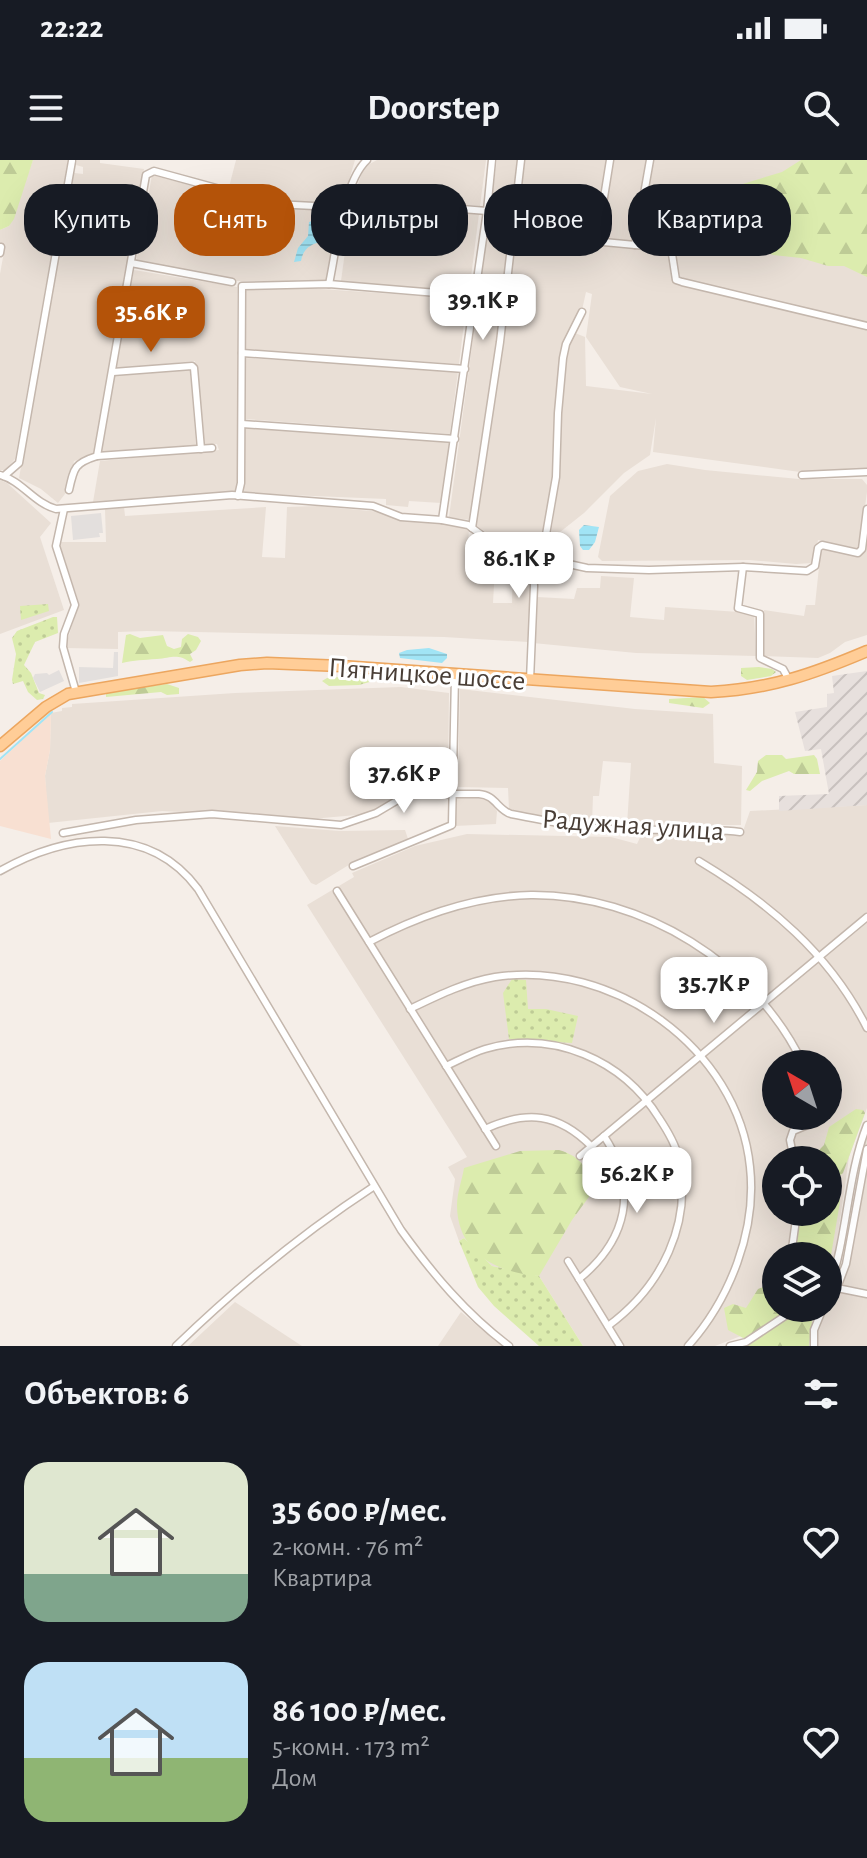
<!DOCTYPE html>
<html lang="ru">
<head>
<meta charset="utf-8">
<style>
  body { margin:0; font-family:"Alegreya Sans",sans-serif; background:#242831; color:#f1f3f6; height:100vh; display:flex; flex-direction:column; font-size:30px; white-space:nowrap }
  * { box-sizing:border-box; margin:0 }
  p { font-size:26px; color:#9ea1a6 }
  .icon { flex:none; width:44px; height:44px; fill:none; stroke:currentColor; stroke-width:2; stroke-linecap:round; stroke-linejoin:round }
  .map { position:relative; height:1186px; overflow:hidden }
  .details { display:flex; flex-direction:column; background:#171b24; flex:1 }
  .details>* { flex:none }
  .guide { position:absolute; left:24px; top:24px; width:820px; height:72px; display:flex; gap:16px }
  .needle { width:52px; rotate:321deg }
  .fabs { position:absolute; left:762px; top:890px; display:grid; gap:16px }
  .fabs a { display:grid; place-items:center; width:80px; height:80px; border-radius:50%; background:#171b24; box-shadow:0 8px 32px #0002; font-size:40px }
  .price { position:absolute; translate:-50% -68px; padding:0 18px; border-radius:16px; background:#fff; color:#222; font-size:26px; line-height:52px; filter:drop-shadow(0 2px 4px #0008) }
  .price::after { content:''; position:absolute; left:50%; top:48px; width:24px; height:18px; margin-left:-12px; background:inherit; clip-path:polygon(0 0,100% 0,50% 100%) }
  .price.active { background:#b45309; color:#fff }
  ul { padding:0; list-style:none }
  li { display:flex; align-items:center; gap:24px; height:200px; padding:0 24px }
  li span { display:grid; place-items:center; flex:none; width:224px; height:160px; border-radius:24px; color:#555 }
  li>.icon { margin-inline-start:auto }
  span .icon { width:96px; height:96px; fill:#fffc; stroke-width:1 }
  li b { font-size:34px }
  h2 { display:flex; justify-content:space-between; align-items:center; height:96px; padding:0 24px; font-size:34px }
  .pill { padding:0 28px; border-radius:32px; background:#171b24; box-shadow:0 8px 32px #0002; font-size:28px; line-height:72px }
  .pill.active { background:#b45309; color:#fff }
  .status { display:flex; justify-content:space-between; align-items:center; height:56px; padding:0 40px; background:#171b24; direction:ltr }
  .status svg { height:22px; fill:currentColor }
  header { display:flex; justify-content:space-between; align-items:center; height:104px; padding:0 24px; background:#171b24; font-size:36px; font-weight:700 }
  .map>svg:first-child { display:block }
</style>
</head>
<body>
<div class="status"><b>22:22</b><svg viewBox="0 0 49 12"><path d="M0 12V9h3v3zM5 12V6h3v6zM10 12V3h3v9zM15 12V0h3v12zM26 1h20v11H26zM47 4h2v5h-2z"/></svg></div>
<header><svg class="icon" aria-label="menu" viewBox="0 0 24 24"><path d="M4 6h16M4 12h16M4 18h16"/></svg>Doorstep<svg class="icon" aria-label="search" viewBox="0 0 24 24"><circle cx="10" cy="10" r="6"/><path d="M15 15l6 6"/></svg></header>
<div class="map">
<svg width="867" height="1186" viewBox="0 0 867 1186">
  <defs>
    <pattern id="industrial-furrows" width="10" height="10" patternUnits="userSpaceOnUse" patternTransform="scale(2)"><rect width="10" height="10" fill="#e7e0dd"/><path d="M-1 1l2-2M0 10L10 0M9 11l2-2" fill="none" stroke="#c8c1be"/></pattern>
    <pattern id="green-dots" width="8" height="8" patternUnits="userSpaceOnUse" patternTransform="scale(2)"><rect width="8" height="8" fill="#dcecae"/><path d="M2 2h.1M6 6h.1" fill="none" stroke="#becb96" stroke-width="1.8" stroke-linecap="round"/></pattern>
    <pattern id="forest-firs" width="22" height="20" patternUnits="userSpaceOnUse" patternTransform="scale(2)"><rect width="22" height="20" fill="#dcecae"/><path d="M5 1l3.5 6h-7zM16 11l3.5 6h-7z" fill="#becb96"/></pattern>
    <pattern id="water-rules" width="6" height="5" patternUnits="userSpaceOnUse" patternTransform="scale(2)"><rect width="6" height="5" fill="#a1e4f5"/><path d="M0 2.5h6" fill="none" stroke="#8cc5d3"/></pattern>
  </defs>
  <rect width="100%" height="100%" fill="#f5eee8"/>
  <g fill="#e9dfd6" fill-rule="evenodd">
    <path d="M33 0H68L15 299 5 310H0V114L5 86 0 85V70L9 66Z"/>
    <path d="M77 0H100V3L144 9 95 294 74 301 68 330 58 343 41 329 19 318 74 13 83 14V7L76 5Z"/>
    <path d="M236 0H355L342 44 282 40 229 27Z"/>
    <path d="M377 0H486L480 46 354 35 364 7Z"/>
    <path d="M497 0H519L500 159 470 360 449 357Z"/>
    <path d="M523 0H867V309L800 312 653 292 656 258 650 295 624 313 584 353 550 380 556 342 563 225 569 183 575 173 585 177 586 226 652 234 620 227 586 177 592 134 586 132 582 150H578L575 163 563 181 554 311 548 355 539 391 536 393 498 380 475 365Z"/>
    <path d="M152 15 274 47 341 52 327 120 323 122 236 121 136 102Z"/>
    <path d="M358 43 479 54 469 133 341 121 351 48Z"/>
    <path d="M134 110 237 127V331L93 342 100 301 219 290 217 284 203 285 195 201 116 209Z"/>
    <path d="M291 127 467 139 459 204 244 189 245 128Z"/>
    <path d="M245 198 458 211 450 274 244 259Z"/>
    <path d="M190 209 196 286 101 294 114 215Z"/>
    <path d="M245 268 452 281 441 343 409 341 408 347 386 345V339L245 333 242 329Z"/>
    <path d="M667 304 705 310 799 319H862L867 325V332L859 389 818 380 813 403 796 404 749 400 602 401 598 397 610 336 638 311Z"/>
    <path d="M0 320 7 323 51 363 40 377 64 450 0 474Z"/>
    <path d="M317 346 381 352 397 359 438 361 469 369 468 383 496 389 493 443H512L513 395 526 404 531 412 528 482 444 477 147 471 118 472V489L65 488 79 443 59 382H106L105 349 124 347 125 356 266 347 262 397 285 398 287 347Z"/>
    <path d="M867 368V475L845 482 830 493 818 498 761 496 764 450 804 456 806 445H815L821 388 858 396 864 391Z"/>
    <path d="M601 416 634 418 630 457 664 460 665 447 754 453 756 496 636 493 533 483 535 439 537 437 574 439 577 428H600Z"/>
    <path d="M401 527 449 533 448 616 399 618 398 626 394 627 393 640 368 654 311 659 162 651 48 663 45 616 50 590 51 553 62 551V548L72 547V544L235 533Z"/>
    <path d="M460 529 635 549 713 554 714 603 742 606 741 665H627L631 603 603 601 599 636H593L592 664 567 662 509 650 508 628 458 627Z"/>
    <path d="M456 637H486L497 651 496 664 455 666Z"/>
    <path d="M867 645V948L849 997 834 1102 828 1119V1096H776V1148L754 1171 715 1186H583L539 1116 492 1106 464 1078 459 1081 450 1056 455 1019 448 1007 467 997 307 745 354 717 352 713 415 686 467 674 611 677 637 684 643 671 698 670 742 674 750 651ZM776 904H828V956H776ZM776 1000H828V1052H776Z"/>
    <path d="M275 666 340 671 405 670 408 679 352 703 316 725 311 723Z"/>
    <path d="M867 977V1186H817L818 1169 826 1148H828L845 1096 861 990Z"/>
    <path d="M235 1142 302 1186H188Z"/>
    <path d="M461 1152 494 1180 502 1186H438Z"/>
  </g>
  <path fill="#f8e0d2" d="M51 553 50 590 45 616 51 679 0 666V601Z"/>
  <path fill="url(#industrial-furrows)" d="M867 511V645L779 651V636L829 634 821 589 805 591 795 552 827 547V534L834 533 832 516Z"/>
  <g fill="url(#green-dots)">
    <path d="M48 444 49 451 21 460 20 446Z"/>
    <path d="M53 457H57L58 473 35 482 24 505 31 513 39 533 45 535 43 539 37 540 28 532 23 521 13 524 12 520 16 494 12 478 17 471Z"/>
    <path d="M512 819 526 820 528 849H546L578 856 572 883 509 879 503 833Z"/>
    <path d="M464 1078 492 1106 539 1116 583 1186H539L494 1146 478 1127 459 1081Z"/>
  </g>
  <g fill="url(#forest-firs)">
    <path d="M0 0H33L14 59 9 66 0 70Z"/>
    <path d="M801 0H867V117L844 106H828L801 98 773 95 741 83C718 88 698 100 680 80L683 65 710 34 782 12Z"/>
    <path d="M130 474 140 478 163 475 167 486 174 489 181 487 182 479 188 474 198 477 201 481 196 490 190 494 193 500 190 502C177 493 171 498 157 499 143 500 135 500 122 503L126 475Z"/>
    <path d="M759 507 772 509 776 512 771 516 747 520 741 516V508Z"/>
    <path d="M352 516H362L373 521 359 525 329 526 322 521 327 518Z"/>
    <path d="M167 524 179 528V534L167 535 161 532 106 537V532Z"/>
    <path d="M703 537 710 543 703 548 669 543V539Z"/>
    <path d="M766 595H782L786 599 814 595 817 599 820 614H794L789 611 762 621 750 631 746 630 757 612 758 601Z"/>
    <path d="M856 949 863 950 865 953 843 1013 835 1020 834 1025 839 1030 840 1042 828 1113V1096H793L798 1052H828V1000H809L824 985 829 967Z"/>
    <path d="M559 990C582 997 587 1008 594 1030L572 1060 539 1116C497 1113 457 1093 457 1045 457 1033 462 1020 464 1008L520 991Z"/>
    <path d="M765 1126 776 1142V1148H812L813 1155 809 1186H744L747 1180 728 1170 724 1148 733 1144 746 1148 758 1129Z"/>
  </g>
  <g fill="#e3dfdd">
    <path d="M101 353 103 373H99L100 377 73 380 71 356Z"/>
    <path d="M114 492H118V516L79 523V507L113 508Z"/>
    <path d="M59 510 64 521 40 532 33 518 35 514 47 513 49 515Z"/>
  </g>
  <g fill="url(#water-rules)">
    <path d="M326 56H330L333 63 325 81C312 83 303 88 301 101L294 102 298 88 308 76 309 62Z"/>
    <path d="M584 365 599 367 595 382 589 390H583L580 386 579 370Z"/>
    <path d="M429 488 447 494V498L442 503 400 498 399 493 407 490Z"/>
  </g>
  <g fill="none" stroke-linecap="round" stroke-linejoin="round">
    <path stroke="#a1e4f5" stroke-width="2" d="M0 599 52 552"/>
    <defs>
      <g id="street">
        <path d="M348 40 487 51"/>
        <path d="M561 78 667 88 672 94 676 120 682 122 867 166"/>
        <path d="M597 81 610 0"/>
        <path d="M635 85 650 0"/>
        <path d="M0 93 1 87"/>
        <path d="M131 103 232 122"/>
        <path d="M329 124C336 92 343 22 367 0"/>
        <path d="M242 193 465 209"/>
        <path d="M113 212 192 206 194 208 201 289"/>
        <path d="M242 264 455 279"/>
        <path d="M97 296 212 288"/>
        <path d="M0 315C22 321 34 343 56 349L232 335 373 346 401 357 442 360 468 365 487 379 532 396 587 408 649 410 743 407 807 411 815 406 818 388 822 385 858 393 862 389 867 349"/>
        <path d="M802 315 867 312"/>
        <path d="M4 316 19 303 72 1"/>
        <path d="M69 330C74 307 75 303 97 296L146 15 154 11 275 44 334 47"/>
        <path d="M238 336 241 323 242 126 329 124 473 136"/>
        <path d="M64 349 56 386 75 445 64 474 63 487 76 532"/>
        <path d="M442 360 487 51 492 0"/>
        <path d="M472 368 500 182 521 0"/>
        <path d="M538 397 543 392 556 317 558 253 563 198 566 184 582 152"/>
        <path d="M743 407 738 448 760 454V498L783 509 789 520"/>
        <path d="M530 520 534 426 532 396"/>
        <path d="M63 673 136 660 212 654 341 665 376 653 408 634H479C495 635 498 650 511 654 539 659 568 666 597 668 644 672 692 667 740 672"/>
        <path d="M699 701C769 743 830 794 867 868"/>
        <path d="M353 706 452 665 455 515"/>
        <path d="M0 711C65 674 148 662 198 729L401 1070C432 1113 466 1154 509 1186"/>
        <path d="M337 731 496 986"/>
        <path d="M369 782C420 755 473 736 531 735 642 734 756 804 803 904"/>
        <path d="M410 849C437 836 465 822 495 817 612 799 738 888 750 1007 757 1070 730 1139 688 1186"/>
        <path d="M446 906C459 900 472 893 485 889 553 869 623 900 659 958 667 970 675 983 678 996 694 1063 661 1127 608 1166"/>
        <path d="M485 969C527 950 558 953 591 986"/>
        <path d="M867 989 846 1104 837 1128 867 1134"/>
        <path d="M580 996 867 757"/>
        <path d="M794 1000 790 980 793 971 817 961 821 956"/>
        <path d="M791 1096 797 1052"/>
        <path d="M568 1101 620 1186"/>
        <path d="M579 1119C627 1080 639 1029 604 976"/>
        <path d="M828 1131C848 1077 846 1019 867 965"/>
        <path d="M176 1186C237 1127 301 1074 373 1027"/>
        <path d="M730 1186 746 1182 797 1148"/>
        <path d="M814 1186V1170L823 1148"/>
      </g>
      <path id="primary" d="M0 586 46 547 68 534 240 505 267 503 341 506 711 532C770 529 813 514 867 491"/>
    </defs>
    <use href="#street" stroke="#c4b7ad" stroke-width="9"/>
    <use href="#primary" stroke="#eca65f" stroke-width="13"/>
    <use href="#street" stroke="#fff" stroke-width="6"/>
    <use href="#primary" stroke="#ffcd97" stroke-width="10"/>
  </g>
  <g text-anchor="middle" stroke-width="6" stroke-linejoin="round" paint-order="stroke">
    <g font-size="28" fill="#493e36" stroke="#fff">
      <text transform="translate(427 513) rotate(4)" y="10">Пятницкое шоссе</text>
      <text transform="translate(633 664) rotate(4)" y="10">Радужная улица</text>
    </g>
  </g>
</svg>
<div class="fabs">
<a><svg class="needle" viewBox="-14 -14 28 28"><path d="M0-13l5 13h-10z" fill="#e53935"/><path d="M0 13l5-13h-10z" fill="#9ea1a6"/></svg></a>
<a><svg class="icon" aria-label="locate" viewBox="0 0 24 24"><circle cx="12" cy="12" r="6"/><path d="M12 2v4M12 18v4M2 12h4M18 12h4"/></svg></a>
<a><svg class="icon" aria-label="layers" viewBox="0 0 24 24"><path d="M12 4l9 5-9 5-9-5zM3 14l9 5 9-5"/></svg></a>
</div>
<b class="price" style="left:483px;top:182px">39.1K ₽</b>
<b class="price active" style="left:151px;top:194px">35.6K ₽</b>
<b class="price" style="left:519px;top:440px">86.1K ₽</b>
<b class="price" style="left:404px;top:655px">37.6K ₽</b>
<b class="price" style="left:714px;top:865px">35.7K ₽</b>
<b class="price" style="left:637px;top:1055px">56.2K ₽</b>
<div class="guide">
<a class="pill">Купить</a>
<a class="pill active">Снять</a>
<a class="pill">Фильтры</a>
<a class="pill">Новое</a>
<a class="pill">Квартира</a>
</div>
</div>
<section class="details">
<h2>Объектов: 6<svg class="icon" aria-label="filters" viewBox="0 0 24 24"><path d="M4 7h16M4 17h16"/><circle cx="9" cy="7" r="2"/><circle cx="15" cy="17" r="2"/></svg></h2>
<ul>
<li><span style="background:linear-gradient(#dfe7d0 70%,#7fa58c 0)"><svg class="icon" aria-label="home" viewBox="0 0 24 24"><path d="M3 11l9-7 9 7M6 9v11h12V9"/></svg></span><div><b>35 600 ₽/мес.</b><p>2-комн. · 76 m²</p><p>Квартира</p></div><svg class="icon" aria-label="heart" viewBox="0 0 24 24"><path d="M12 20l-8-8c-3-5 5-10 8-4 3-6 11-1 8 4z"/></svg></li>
<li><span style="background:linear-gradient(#bfe0f5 60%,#8fb573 0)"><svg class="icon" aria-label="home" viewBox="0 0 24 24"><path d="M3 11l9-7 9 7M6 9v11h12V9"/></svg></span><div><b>86 100 ₽/мес.</b><p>5-комн. · 173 m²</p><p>Дом</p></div><svg class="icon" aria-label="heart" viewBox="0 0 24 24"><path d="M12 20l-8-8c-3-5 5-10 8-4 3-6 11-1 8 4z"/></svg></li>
</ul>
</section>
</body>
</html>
